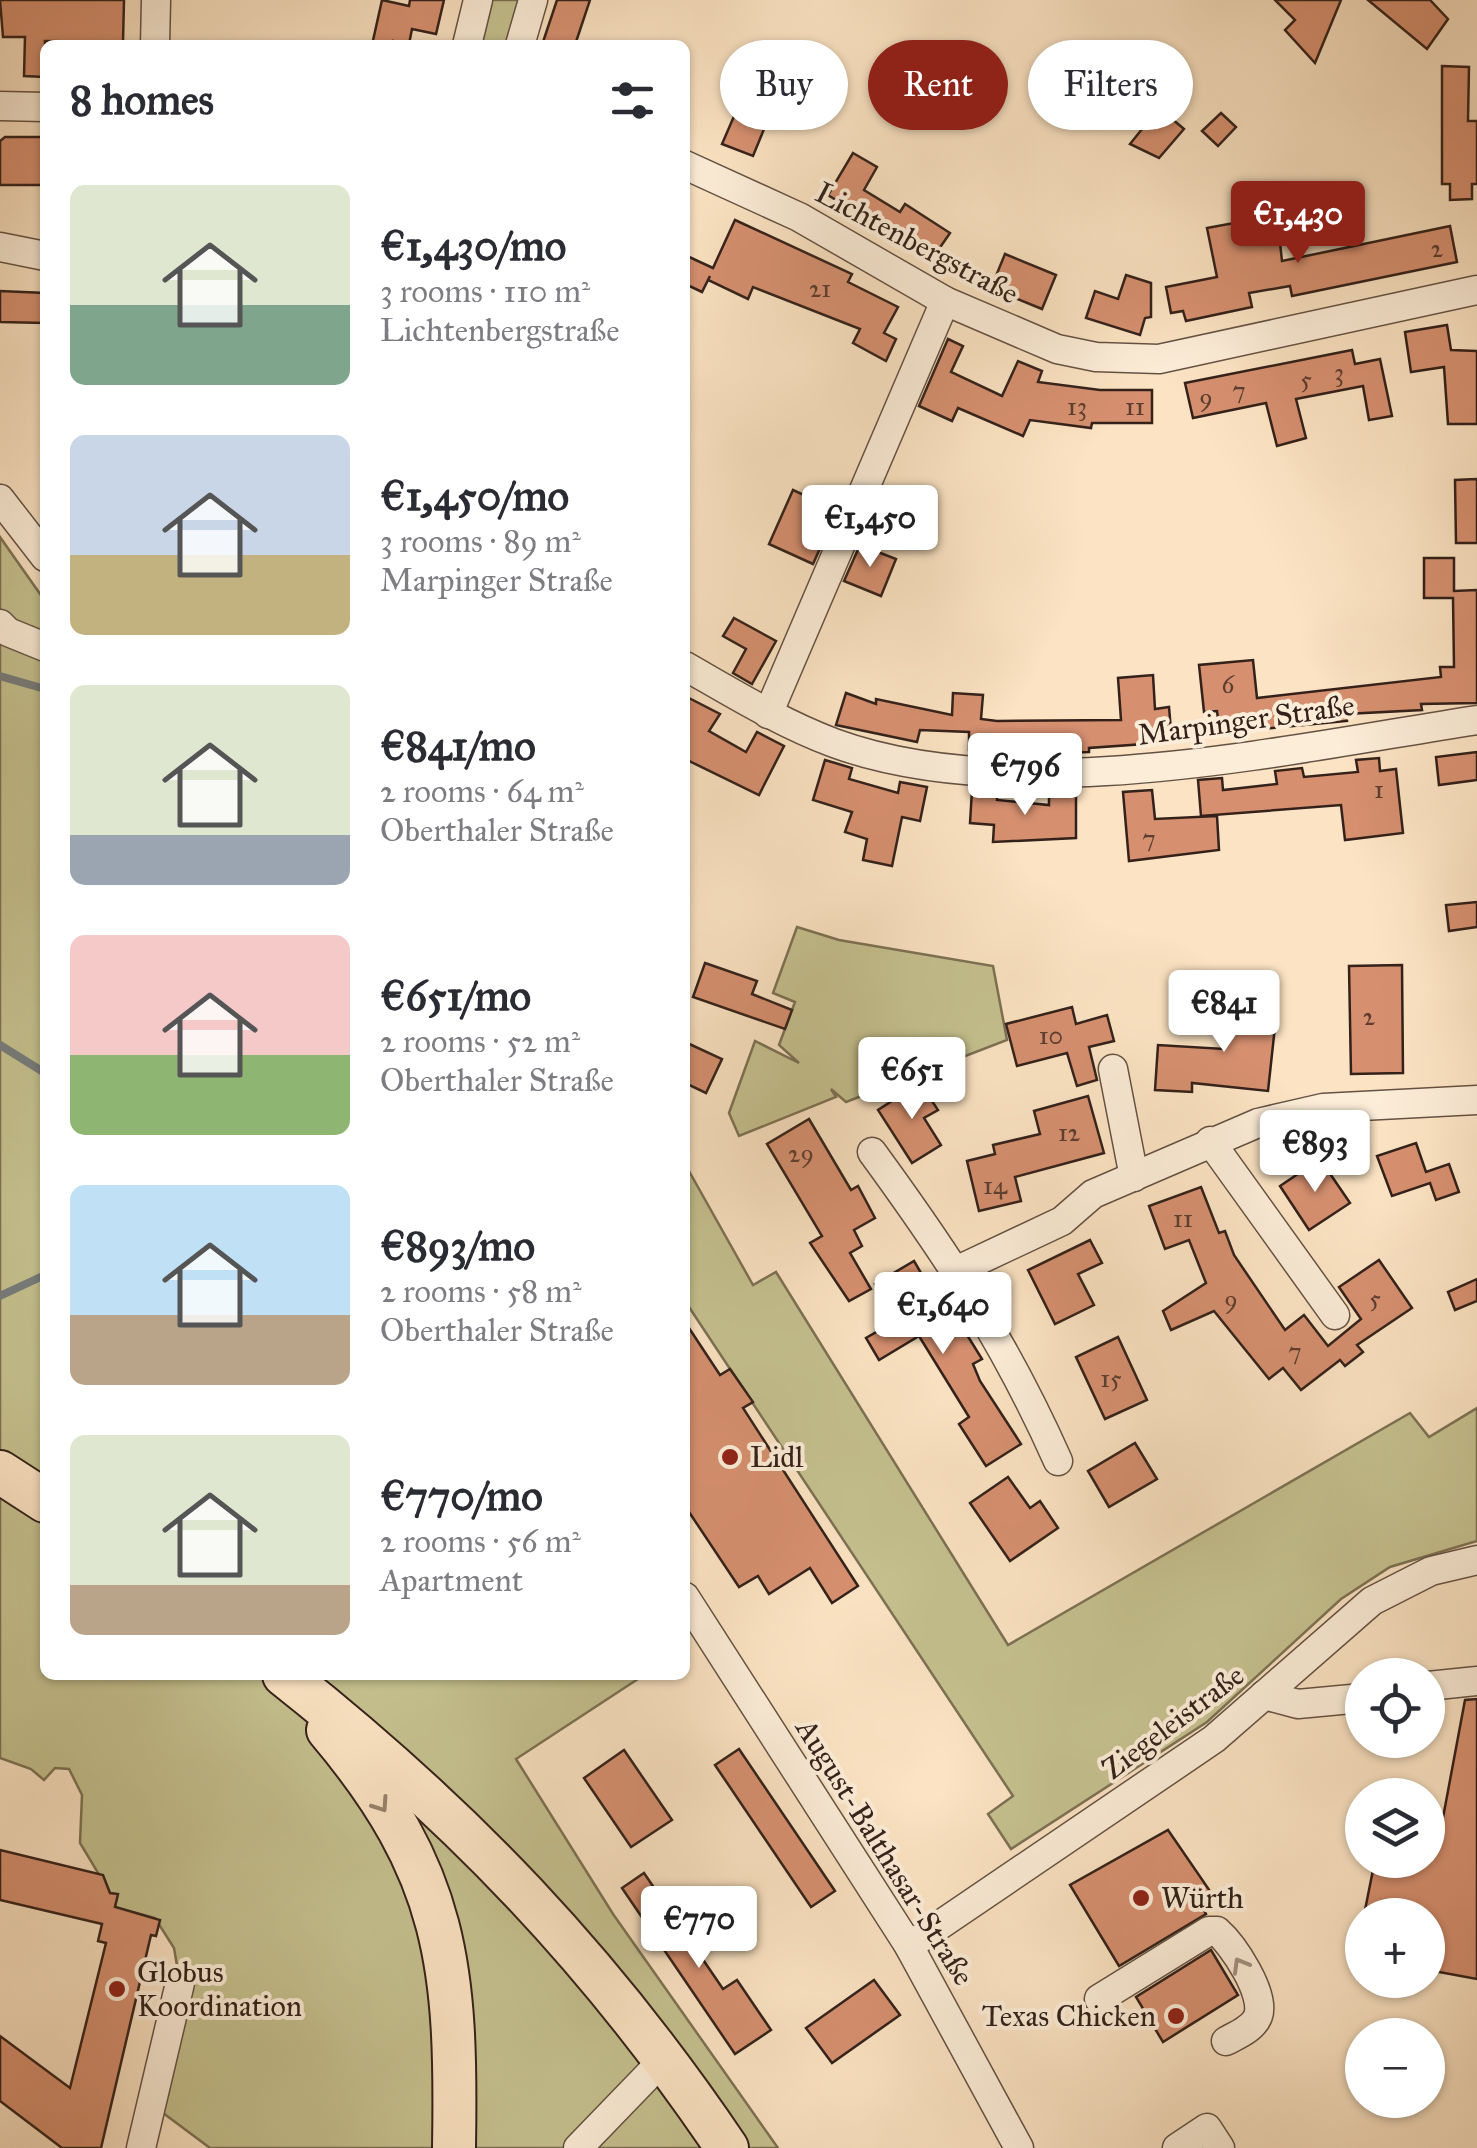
<!DOCTYPE html>
<html lang="en">
<head>
<meta charset="utf-8">
<style>
  body { margin:0; font-family:"IM FELL Great Primer",serif; background:#f7f7f7; color:#2b2b33; height:100vh; display:flex; flex-direction:column; font-size:38px; white-space:nowrap }
  * { box-sizing:border-box; margin:0 }
  p { font-size:32px; color:#7c7c81 }
  .icon { flex:none; width:55px; height:55px; fill:none; stroke:currentColor; stroke-width:2; stroke-linecap:round; stroke-linejoin:round }
  .map { position:relative; flex:1; overflow:hidden }
  .details { position:absolute; left:40px; top:40px; width:650px; height:1640px; display:flex; flex-direction:column; background:#fff; border-radius:15px; box-shadow:0 2px 8px #0004 }
  .details>* { flex:none }
  .top-card { position:absolute; left:720px; top:40px; width:605px; height:90px; display:flex; gap:20px }
  .tools { position:absolute; left:1345px; top:1658px; display:grid; gap:20px }
  .tools a { display:grid; place-items:center; width:100px; height:100px; border-radius:50%; background:#fff; box-shadow:0 2px 8px #0004; font-size:50px }
  .price { position:absolute; translate:-50% -85px; padding:0 22px; border-radius:10px; background:#fff; color:#222; font-size:32px; line-height:65px; filter:drop-shadow(0 2px 5px #0008) }
  .price::after { content:''; position:absolute; left:50%; top:60px; width:30px; height:22px; margin-left:-15px; background:inherit; clip-path:polygon(0 0,100% 0,50% 100%) }
  .price.current { background:#8f2418; color:#fff }
  ul { padding:0; list-style:none }
  li { display:flex; align-items:center; gap:30px; height:250px; padding:0 30px }
  li span { display:grid; place-items:center; flex:none; width:280px; height:200px; border-radius:15px; color:#555 }
  li>.icon { margin-inline-start:auto }
  span .icon { width:120px; height:120px; fill:#fffc; stroke-width:1 }
  li b { font-size:42px }
  h2 { display:flex; justify-content:space-between; align-items:center; height:120px; padding:0 30px; font-size:42px }
  .pill { padding:0 35px; border-radius:45px; background:#fff; box-shadow:0 2px 8px #0004; font-size:35px; line-height:90px }
  .pill.current { background:#8f2418; color:#fff }
  .map>svg:first-child { display:block }
</style>
</head>
<body>
<div class="map">
<svg width="1477" height="2148" viewBox="0 0 1477 2148">
  <rect width="100%" height="100%" fill="#fbe3c3"/>
  <filter id="stains"><feTurbulence type="fractalNoise" baseFrequency=".002" numOctaves="4"/><feColorMatrix values="0 0 0 0 .2 0 0 0 0 .09 0 0 0 0 .02 0 0 0 .5 -.17"/></filter>
  <radialGradient id="worn" r=".72"><stop offset=".6" stop-color="#630" stop-opacity="0"/><stop offset="1" stop-color="#630" stop-opacity=".3"/></radialGradient>
  <g fill="#c5c18f" stroke="#7c7154" stroke-width="2.5">
    <path d="M491 0H521L505 45H478Z"/>
    <path d="M0 537 45 601V1675H644L516 1759 613 1914 778 2148H210L151 2104 180 1983 174 1948 155 1918 115 1907 117 1895 110 1893 80 1843 82 1795 69 1769 55 1768 44 1780 31 1769 0 1758Z"/>
    <path d="M797 927 839 940 993 966 1007 1040 846 1102 831 1089 836 1097 739 1136 729 1113 755 1041 799 1063 779 1045 795 1002 773 993Z"/>
    <path d="M685 1164 753 1285 776 1272 1008 1645 1410 1413 1429 1437 1477 1408V1541L1390 1567 1341 1599 1207 1722 1011 1849 988 1814 1013 1796 685 1301Z"/>
  </g>
  <g fill="none" stroke-linecap="round" stroke-linejoin="round">
    <g stroke="#777d7d" stroke-width="8">
      <path d="M0 676 45 689"/>
      <path d="M0 1045 45 1073"/>
      <path d="M0 1296 45 1275"/>
    </g>
  </g>
  <g fill="#d69070" stroke="#33211a" stroke-width="2.5">
    <path d="M0 0H124L123 42 45 41V77L24 76 25 37H3Z"/>
    <path d="M382 0 409 6 410 0H444L436 34 412 29 409 44 393 41 392 45H372Z"/>
    <path d="M557 0H590L575 45H542Z"/>
    <path d="M1275 0H1341L1315 63 1285 30 1295 20Z"/>
    <path d="M1368 0H1430L1448 19 1427 49Z"/>
    <path d="M1442 66 1469 67 1468 121H1477V184H1472V199L1450 200V184H1442Z"/>
    <path d="M741 100 771 112 753 156 722 144Z"/>
    <path d="M1159 108 1184 129 1159 158 1130 144Z"/>
    <path d="M1221 113 1236 127 1218 146 1202 131Z"/>
    <path d="M5 137H45V185H0V141Z"/>
    <path d="M853 153 877 167 864 190 900 212 905 204 950 233 932 259 828 195Z"/>
    <path d="M1277 215 1282 261 1450 226 1457 262 1292 296 1290 286 1249 293 1252 307 1186 321 1183 311 1171 313 1166 287 1217 277 1207 228Z"/>
    <path d="M735 220 852 274 848 282 898 307 884 333 896 339 886 361 853 343 860 329 753 287 748 299 708 280 710 276 702 292 685 284V255L713 268Z"/>
    <path d="M1005 254 1056 275 1042 309 991 288Z"/>
    <path d="M1126 275 1151 283V317L1145 318 1140 335 1086 318 1095 291 1118 299Z"/>
    <path d="M0 291 45 293V323L0 322Z"/>
    <path d="M1447 325 1451 350 1477 351V424H1448L1444 367 1411 372 1405 332Z"/>
    <path d="M948 339 963 346 951 372 1002 396 1018 361 1042 371 1038 382 1100 390H1152V423H1092L1091 428 1030 420 1023 436 958 408 952 421 919 406Z"/>
    <path d="M1352 350 1355 364 1380 359 1392 416 1369 420 1363 386 1296 399 1306 438 1277 446 1266 403 1193 418 1185 383Z"/>
    <path d="M1477 479V543H1456L1455 480Z"/>
    <path d="M793 490 819 502 815 510 833 519 813 564 769 544Z"/>
    <path d="M860 545 896 559 881 596 844 581Z"/>
    <path d="M1424 558H1454V591L1477 590V703L1421 704 1422 710 1346 714 1347 721 1220 733 1217 711 1204 712 1199 665 1253 660 1257 698 1441 677 1440 667H1454L1453 598H1424Z"/>
    <path d="M734 618 776 641 752 684 733 673 746 649 723 636Z"/>
    <path d="M1153 675 1155 709 1169 707 1172 742 1089 748V752L1060 753V747L969 750V732L920 730 917 742 836 725 846 693 876 704V699L952 715 953 693 983 695 981 719 997 721 1121 720 1118 678Z"/>
    <path d="M685 696 720 714 709 731 746 752 757 732 784 746 759 795 685 759Z"/>
    <path d="M1477 752V780L1439 785 1436 757Z"/>
    <path d="M1379 758 1380 771 1396 769 1403 833 1345 840 1341 805 1201 816 1198 780 1222 778 1223 790 1277 784 1275 771 1302 768 1304 777 1358 772 1356 760Z"/>
    <path d="M825 760 852 768 849 779 898 793 900 782 927 787 920 821 902 817 892 866 863 860 867 839 845 832 852 812 813 800Z"/>
    <path d="M972 790 998 792 997 800 1049 805V797L1076 796V838L993 842 994 825 970 823Z"/>
    <path d="M1152 790 1155 819 1217 816 1219 850 1129 861 1123 792Z"/>
    <path d="M1477 902V927L1449 931 1446 905Z"/>
    <path d="M705 963 757 981 752 994 792 1010 785 1029 693 997Z"/>
    <path d="M1402 965 1403 1073 1351 1074 1349 966Z"/>
    <path d="M1229 1002 1277 1008 1268 1091 1192 1083V1092L1155 1090 1158 1045 1224 1049Z"/>
    <path d="M1072 1007 1076 1024 1107 1015 1114 1041 1089 1047 1097 1080 1077 1086 1067 1053 1017 1066 1006 1024Z"/>
    <path d="M685 1042 722 1059 706 1093 685 1083Z"/>
    <path d="M920 1083 938 1110 924 1118 941 1145 912 1163 878 1110Z"/>
    <path d="M1088 1096 1104 1153 1015 1177 1021 1201 979 1211 967 1161 995 1154 993 1145 1040 1134 1034 1111Z"/>
    <path d="M809 1119 851 1190 858 1186 875 1218 854 1230 862 1246 850 1253 871 1289 849 1301 810 1243 822 1236 767 1144Z"/>
    <path d="M1416 1143 1426 1172 1449 1164 1459 1192 1436 1200 1430 1183 1392 1196 1377 1156Z"/>
    <path d="M1320 1159 1350 1203 1309 1230 1280 1186Z"/>
    <path d="M1201 1187 1219 1233 1225 1231 1234 1255 1285 1330 1304 1315 1328 1346 1361 1319 1339 1287 1379 1260 1412 1308 1357 1345 1363 1352 1345 1366 1340 1360 1301 1390 1283 1368 1269 1379 1214 1311 1171 1330 1163 1311 1206 1283 1189 1240 1165 1249 1149 1206Z"/>
    <path d="M1090 1240 1102 1263 1078 1274 1094 1305 1055 1324 1028 1270Z"/>
    <path d="M914 1261 952 1326 959 1322 982 1359 973 1364 980 1381 1021 1444 986 1466 959 1424 969 1417 919 1336 879 1360 866 1338 897 1320 875 1284Z"/>
    <path d="M1477 1279V1301L1455 1310 1448 1292Z"/>
    <path d="M685 1322 720 1375 730 1369 753 1402 743 1408 858 1586 832 1603 810 1568 769 1594 758 1576 739 1587 685 1506Z"/>
    <path d="M1118 1337 1147 1400 1105 1419 1076 1357Z"/>
    <path d="M1135 1443 1157 1479 1109 1507 1088 1471Z"/>
    <path d="M1008 1477 1030 1508 1040 1501 1058 1528 1010 1561 970 1503Z"/>
    <path d="M1477 1699V1979L1428 1970V1915H1364L1375 1860H1428V1820L1442 1823 1465 1700Z"/>
    <path d="M739 1749 835 1891 811 1907 715 1765Z"/>
    <path d="M624 1750 672 1820 631 1847 584 1778Z"/>
    <path d="M1168 1830 1212 1894 1199 1902 1206 1914 1119 1966 1070 1885Z"/>
    <path d="M0 1850 103 1875 110 1893 118 1894 115 1907 160 1920 156 1936 151 1935 101 2148H62L0 2101V2036L70 2088 106 1943 98 1941 102 1924 0 1900Z"/>
    <path d="M644 1873 723 1989 737 1980 771 2030 735 2054 622 1888Z"/>
    <path d="M1211 1950 1238 1995 1163 2042 1136 1997Z"/>
    <path d="M874 1980 900 2015 832 2063 806 2028Z"/>
  </g>
  <g fill="none" stroke-linecap="round" stroke-linejoin="round">
    <defs>
      <g id="minor">
        <path d="M155 45 156 0"/>
        <path d="M467 45 478 0"/>
        <path d="M520 45 533 0"/>
        <path d="M0 106 45 107"/>
        <path d="M685 165 799 217 945 301 1057 349 1096 357 1159 359 1477 290"/>
        <path d="M0 247 45 256"/>
        <path d="M0 499 45 557"/>
        <path d="M0 624 8 632 45 647"/>
        <path d="M685 666C734 694 781 723 834 743 1017 810 1288 749 1477 720"/>
        <path d="M768 714 945 301"/>
        <path d="M1113 1069 1134 1177"/>
        <path d="M1210 1141 1335 1315"/>
        <path d="M872 1152C948 1256 1005 1342 1058 1461"/>
        <path d="M958 1270 1062 1221 1093 1194 1258 1123 1323 1108 1477 1100"/>
        <path d="M685 1597 909 1946 1019 2148"/>
        <path d="M1428 1686 1477 1681"/>
        <path d="M1264 1695 1298 1704 1362 1698"/>
        <path d="M909 1946 1214 1739 1372 1601 1431 1571 1477 1560"/>
        <path d="M1099 1999 1209 1931H1217C1233 1945 1266 1994 1258 2016 1253 2029 1237 2035 1226 2041"/>
        <path d="M141 2148 180 1983"/>
        <path d="M578 2148 665 2058"/>
        <path d="M1177 2148 1207 2128 1220 2148"/>
      </g>
      <g id="highway">
        <path d="M0 1472 45 1501"/>
        <path d="M284 1675C462 1816 600 1960 727 2148"/>
        <path d="M328 1730C449 1873 457 1968 454 2148"/>
      </g>
    </defs>
    <use href="#minor" stroke="#655244" stroke-width="31"/>
    <use href="#highway" stroke="#33211a" stroke-width="46"/>
    <use href="#minor" stroke="#fcedd8" stroke-width="28"/>
    <use href="#highway" stroke="#fbe3c3" stroke-width="42"/>
  </g>
  <defs><path id="oneway-chevron" d="M-2-3.5L2.5 0L-2 3.5" fill="none" stroke-width="1.6" stroke-linecap="round" stroke-linejoin="round" transform="scale(2.5)"/></defs>
  <use stroke="#97826e" href="#oneway-chevron" transform="translate(381 1805) rotate(56)"/>
  <use stroke="#a29182" href="#oneway-chevron" transform="translate(1240 1965) rotate(-120)"/>
  <g fill="#8f2418" stroke="#fcedd8" stroke-width="4">
    <circle cx="730" cy="1457" r="10"/>
    <circle cx="1141" cy="1898" r="10"/>
    <circle cx="117" cy="1989" r="10"/>
    <circle cx="1176" cy="2016" r="10"/>
  </g>
  <g text-anchor="middle" stroke-width="8" stroke-linejoin="round" paint-order="stroke">
    <g font-size="25" fill="#5c3d30">
      <text x="1437" y="257">2</text>
      <text x="820" y="297">21</text>
      <text x="1339" y="381">3</text>
      <text x="1306" y="388">5</text>
      <text x="1239" y="399">7</text>
      <text x="1206" y="406">9</text>
      <text x="1077" y="415">13</text>
      <text x="1135" y="415">11</text>
      <text x="1228" y="693">6</text>
      <text x="1379" y="798">1</text>
      <text x="1149" y="847">7</text>
      <text x="1369" y="1025">2</text>
      <text x="1051" y="1044">10</text>
      <text x="1069" y="1141">12</text>
      <text x="801" y="1162">29</text>
      <text x="995" y="1194">14</text>
      <text x="1183" y="1227">11</text>
      <text x="1375" y="1307">5</text>
      <text x="1231" y="1308">9</text>
      <text x="1295" y="1360">7</text>
      <text x="1111" y="1387">15</text>
    </g>
    <g font-size="30" fill="#33211a" stroke="#fcedd8">
      <text transform="translate(917 243) rotate(28)" y="10">Lichtenbergstraße</text>
      <text transform="translate(1246 720) rotate(-8)" y="10">Marpinger Straße</text>
      <text transform="translate(1173 1722) rotate(-37)" y="10">Ziegeleistraße</text>
      <text transform="translate(885 1852) rotate(58)" y="10">August-Balthasar-Straße</text>
    </g>
    <g font-size="30" fill="#33211a" stroke="#fcedd8" text-anchor="start">
      <text x="750" y="1467">Lidl</text>
      <text x="1161" y="1908">Würth</text>
      <text x="137" y="1982">Globus<tspan x="137" dy="34">Koordination</tspan></text>
      <text x="1156" y="2026" text-anchor="end">Texas Chicken</text>
    </g>
  </g>
  <rect width="100%" height="100%" filter="url(#stains)"/>
  <rect width="100%" height="100%" fill="url(#worn)"/>
</svg>
<div class="tools">
<a><svg class="icon" aria-label="locate" viewBox="0 0 24 24"><circle cx="12" cy="12" r="6"/><path d="M12 2v4M12 18v4M2 12h4M18 12h4"/></svg></a>
<a><svg class="icon" aria-label="layers" viewBox="0 0 24 24"><path d="M12 4l9 5-9 5-9-5zM3 14l9 5 9-5"/></svg></a>
<a>+</a>
<a>−</a>
</div>
<b class="price current" style="left:1298px;top:266px">€1,430</b>
<b class="price" style="left:870px;top:570px">€1,450</b>
<b class="price" style="left:1025px;top:818px">€796</b>
<b class="price" style="left:1224px;top:1055px">€841</b>
<b class="price" style="left:912px;top:1122px">€651</b>
<b class="price" style="left:1315px;top:1195px">€893</b>
<b class="price" style="left:943px;top:1357px">€1,640</b>
<b class="price" style="left:699px;top:1971px">€770</b>
<div class="top-card">
<a class="pill">Buy</a>
<a class="pill current">Rent</a>
<a class="pill">Filters</a>
</div>
<section class="details">
<h2>8 homes<svg class="icon" aria-label="filters" viewBox="0 0 24 24"><path d="M4 7h16M4 17h16"/><circle cx="9" cy="7" r="2"/><circle cx="15" cy="17" r="2"/></svg></h2>
<ul>
<li><span style="background:linear-gradient(#dfe7d0 60%,#7fa58c 0)"><svg class="icon" aria-label="home" viewBox="0 0 24 24"><path d="M3 11l9-7 9 7M6 9v11h12V9"/></svg></span><div><b>€1,430/mo</b><p>3 rooms · 110 m²</p><p>Lichtenbergstraße</p></div></li>
<li><span style="background:linear-gradient(#c9d6e8 60%,#c2b280 0)"><svg class="icon" aria-label="home" viewBox="0 0 24 24"><path d="M3 11l9-7 9 7M6 9v11h12V9"/></svg></span><div><b>€1,450/mo</b><p>3 rooms · 89 m²</p><p>Marpinger Straße</p></div></li>
<li><span style="background:linear-gradient(#dfe7d0 75%,#9aa5b1 0)"><svg class="icon" aria-label="home" viewBox="0 0 24 24"><path d="M3 11l9-7 9 7M6 9v11h12V9"/></svg></span><div><b>€841/mo</b><p>2 rooms · 64 m²</p><p>Oberthaler Straße</p></div></li>
<li><span style="background:linear-gradient(#f6c9c9 60%,#8fb573 0)"><svg class="icon" aria-label="home" viewBox="0 0 24 24"><path d="M3 11l9-7 9 7M6 9v11h12V9"/></svg></span><div><b>€651/mo</b><p>2 rooms · 52 m²</p><p>Oberthaler Straße</p></div></li>
<li><span style="background:linear-gradient(#bfe0f5 65%,#b9a48a 0)"><svg class="icon" aria-label="home" viewBox="0 0 24 24"><path d="M3 11l9-7 9 7M6 9v11h12V9"/></svg></span><div><b>€893/mo</b><p>2 rooms · 58 m²</p><p>Oberthaler Straße</p></div></li>
<li><span style="background:linear-gradient(#dfe7d0 75%,#b9a48a 0)"><svg class="icon" aria-label="home" viewBox="0 0 24 24"><path d="M3 11l9-7 9 7M6 9v11h12V9"/></svg></span><div><b>€770/mo</b><p>2 rooms · 56 m²</p><p>Apartment</p></div></li>
</ul>
</section>
</div>
</body>
</html>
